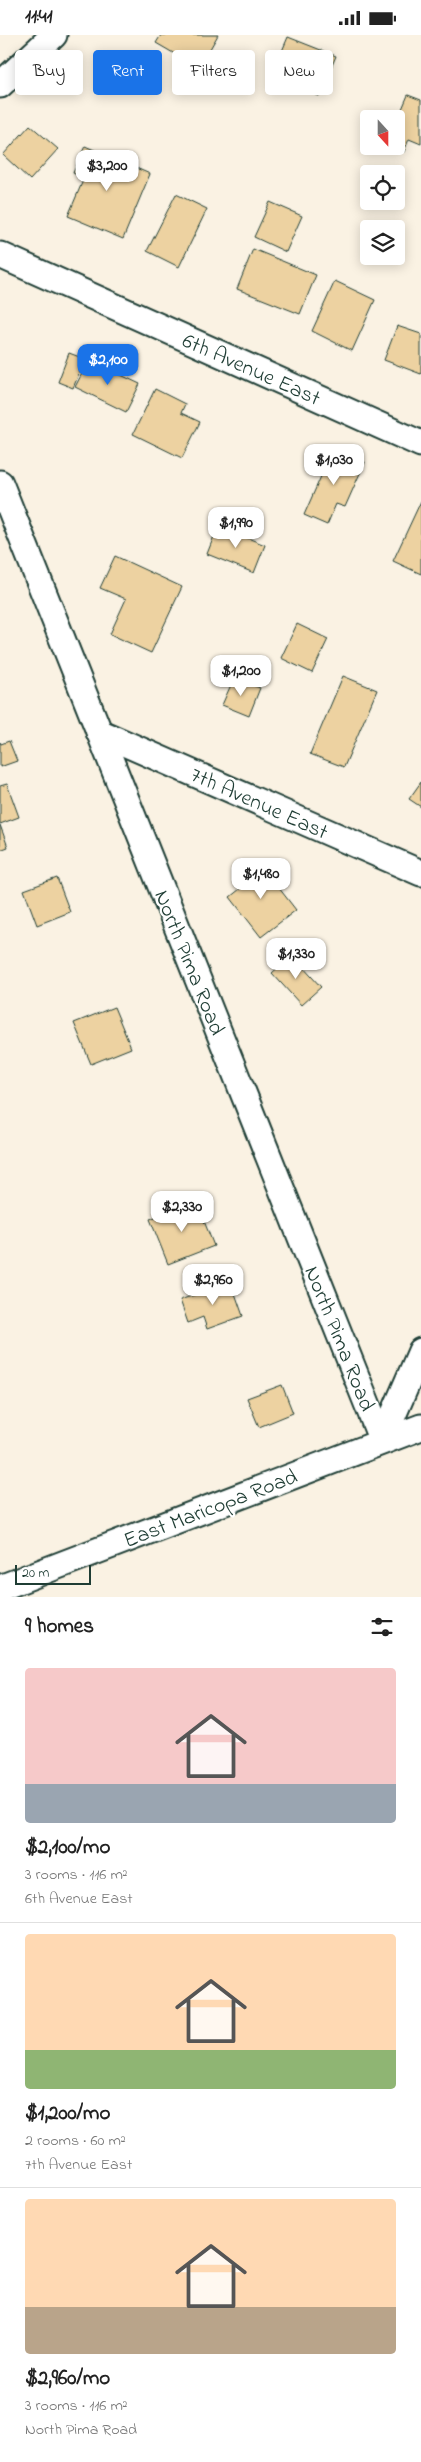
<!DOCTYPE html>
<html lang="en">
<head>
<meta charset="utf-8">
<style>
  body { margin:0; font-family:"Indie Flower",sans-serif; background:#f2f2f2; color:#222; height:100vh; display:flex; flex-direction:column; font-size:19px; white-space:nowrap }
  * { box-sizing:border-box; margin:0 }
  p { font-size:16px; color:#767676 }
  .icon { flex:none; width:28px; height:28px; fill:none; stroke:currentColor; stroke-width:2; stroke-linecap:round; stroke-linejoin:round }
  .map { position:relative; height:1562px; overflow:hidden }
  .drawer { display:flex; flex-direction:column; background:#fff; flex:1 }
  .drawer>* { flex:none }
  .banner { position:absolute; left:15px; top:15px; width:391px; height:45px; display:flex; gap:10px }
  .needle { width:32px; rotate:159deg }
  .controls { position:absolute; left:360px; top:75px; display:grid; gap:10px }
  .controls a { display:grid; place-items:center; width:45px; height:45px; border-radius:5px; background:#fff; box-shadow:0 2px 12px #0003; font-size:25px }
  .scale { position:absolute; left:15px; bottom:12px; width:76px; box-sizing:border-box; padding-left:5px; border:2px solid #1f3d34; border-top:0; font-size:14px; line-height:18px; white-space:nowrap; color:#1f3d34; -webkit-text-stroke:4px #fff; paint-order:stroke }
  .price { position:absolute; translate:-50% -42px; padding:0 11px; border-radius:10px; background:#fff; color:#222; font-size:16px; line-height:32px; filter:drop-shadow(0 1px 2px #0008) }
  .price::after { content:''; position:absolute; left:50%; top:30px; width:15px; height:11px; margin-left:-8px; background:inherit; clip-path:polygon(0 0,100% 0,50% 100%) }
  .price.current { background:#1a73e8; color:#fff }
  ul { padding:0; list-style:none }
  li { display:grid; align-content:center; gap:10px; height:265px; padding:0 25px }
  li+li { border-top:1px solid #e0e0e0 }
  li span { display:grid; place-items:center; height:155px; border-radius:5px; color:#555 }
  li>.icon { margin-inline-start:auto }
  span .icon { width:90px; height:90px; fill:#fffc; stroke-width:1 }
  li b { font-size:21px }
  h2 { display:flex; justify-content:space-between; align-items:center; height:60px; padding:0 25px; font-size:21px }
  .tag { padding:0 18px; border-radius:5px; background:#fff; box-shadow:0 2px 12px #0003; font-size:18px; line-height:45px }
  .tag.current { background:#1a73e8; color:#fff }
  .status { display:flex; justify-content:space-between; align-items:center; height:35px; padding:0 25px; background:#fff; direction:ltr }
  .status svg { height:14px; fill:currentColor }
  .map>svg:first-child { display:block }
</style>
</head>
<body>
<div class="status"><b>11:41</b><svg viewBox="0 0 49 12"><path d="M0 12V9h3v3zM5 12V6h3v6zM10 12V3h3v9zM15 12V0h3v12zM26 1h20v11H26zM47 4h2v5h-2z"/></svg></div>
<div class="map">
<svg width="421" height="1562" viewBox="0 0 421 1562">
  <rect width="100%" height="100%" fill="#faf2e3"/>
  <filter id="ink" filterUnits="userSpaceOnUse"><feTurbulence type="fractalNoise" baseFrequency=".02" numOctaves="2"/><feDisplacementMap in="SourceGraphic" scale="10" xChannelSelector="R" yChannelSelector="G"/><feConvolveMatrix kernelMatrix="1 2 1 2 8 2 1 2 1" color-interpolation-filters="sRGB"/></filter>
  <g filter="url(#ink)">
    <g fill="#edd2a1" stroke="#1f3d34">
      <path d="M161 0H218L199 33 156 8Z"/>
      <path d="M288 2 336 21 319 61 271 42Z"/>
      <path d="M408 60 421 65V109L409 104 404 117 391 111H396V88Z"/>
      <path d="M30 90 58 114 30 145 3 120Z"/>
      <path d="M85 111 150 139 123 204 68 181 84 143 73 138Z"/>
      <path d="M176 159 207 174 179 232 147 216Z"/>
      <path d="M270 167 302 181 286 217 254 202Z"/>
      <path d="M253 214 316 240 300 279 237 254Z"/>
      <path d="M335 246 375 265 352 316 312 296Z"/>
      <path d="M397 291 421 299V339L384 325Z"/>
      <path d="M69 318 85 324 73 353 58 347Z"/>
      <path d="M89 325 140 349 126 377 75 352Z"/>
      <path d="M155 354 185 369 181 378 200 387 182 423 133 399Z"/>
      <path d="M333 414 365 427 345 472 336 469 327 490 304 480Z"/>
      <path d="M421 466V539L393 526Z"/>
      <path d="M218 491 265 510 254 538 207 519Z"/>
      <path d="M115 521 182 552 151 618 110 599 126 564 100 553Z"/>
      <path d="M297 589 328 604 312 638 281 623Z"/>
      <path d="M343 641 377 655 344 732 310 719Z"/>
      <path d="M234 643 260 653 249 681 222 670Z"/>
      <path d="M9 706 17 726 0 732V707L1 709Z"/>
      <path d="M421 747V772L409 764Z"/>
      <path d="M7 749 19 782 0 789V751Z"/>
      <path d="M0 790 8 812 0 815Z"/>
      <path d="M258 826 296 875 261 902 230 862 240 854 233 845Z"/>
      <path d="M57 843 70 877 37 890 24 855Z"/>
      <path d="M292 920 321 952 301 970 272 938Z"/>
      <path d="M114 972 131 1013 91 1029 74 988Z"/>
      <path d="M196 1166 214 1211 168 1229 150 1184Z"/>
      <path d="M231 1247 243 1281 207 1294 203 1282 188 1288 180 1265Z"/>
      <path d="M282 1350 293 1378 259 1392 247 1363Z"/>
    </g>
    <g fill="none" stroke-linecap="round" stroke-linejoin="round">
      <defs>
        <g id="street">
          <path d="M0 50 54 0"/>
          <path d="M0 220 421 409"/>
          <path d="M0 448 382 1406"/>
          <path d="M99 697 421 838"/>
          <path d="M382 1406 421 1316"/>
          <path d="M0 1553 421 1392"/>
        </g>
      </defs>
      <use href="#street" stroke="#1f3d34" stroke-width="29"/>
      <use href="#street" stroke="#fff" stroke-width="25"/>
    </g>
  </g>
  <g text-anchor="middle" stroke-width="4.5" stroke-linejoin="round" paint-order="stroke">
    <g font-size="22" fill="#1f3d34" stroke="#fff">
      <text transform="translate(252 333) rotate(24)" y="8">6th Avenue East</text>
      <text transform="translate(260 767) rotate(24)" y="8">7th Avenue East</text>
      <text transform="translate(191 927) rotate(68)" y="8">North Pima Road</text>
      <text transform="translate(341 1303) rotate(68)" y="8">North Pima Road</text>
      <text transform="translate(210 1472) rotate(-21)" y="8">East Maricopa Road</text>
    </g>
  </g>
</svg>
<div class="controls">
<a><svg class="needle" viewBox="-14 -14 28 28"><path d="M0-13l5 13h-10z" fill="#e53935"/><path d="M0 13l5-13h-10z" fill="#767676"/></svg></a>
<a><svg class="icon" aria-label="locate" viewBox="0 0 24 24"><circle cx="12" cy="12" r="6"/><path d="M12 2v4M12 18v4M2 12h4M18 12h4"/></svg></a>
<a><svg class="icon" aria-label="layers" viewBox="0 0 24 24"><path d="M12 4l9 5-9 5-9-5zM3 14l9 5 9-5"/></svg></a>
</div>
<div class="scale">20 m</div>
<b class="price" style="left:107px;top:157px">$3,200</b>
<b class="price current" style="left:108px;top:351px">$2,100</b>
<b class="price" style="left:334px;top:451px">$1,030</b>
<b class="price" style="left:236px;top:514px">$1,990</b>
<b class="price" style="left:241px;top:662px">$1,200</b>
<b class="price" style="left:261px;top:865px">$1,480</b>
<b class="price" style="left:296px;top:945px">$1,330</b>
<b class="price" style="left:182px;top:1198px">$2,330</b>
<b class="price" style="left:213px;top:1271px">$2,960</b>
<div class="banner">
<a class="tag">Buy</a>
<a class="tag current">Rent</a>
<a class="tag">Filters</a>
<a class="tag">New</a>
</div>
</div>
<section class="drawer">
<h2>9 homes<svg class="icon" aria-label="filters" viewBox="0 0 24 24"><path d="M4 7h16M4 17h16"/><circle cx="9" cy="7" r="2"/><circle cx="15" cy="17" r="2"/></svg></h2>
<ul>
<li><span style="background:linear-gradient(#f6c9c9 75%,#9aa5b1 0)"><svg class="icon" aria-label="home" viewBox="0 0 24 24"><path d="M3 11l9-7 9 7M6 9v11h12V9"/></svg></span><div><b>$2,100/mo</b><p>3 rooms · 116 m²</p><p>6th Avenue East</p></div></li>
<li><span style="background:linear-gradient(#ffd9b3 75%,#8fb573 0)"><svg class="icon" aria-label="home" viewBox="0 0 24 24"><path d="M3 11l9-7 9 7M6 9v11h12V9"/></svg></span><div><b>$1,200/mo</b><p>2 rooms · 60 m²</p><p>7th Avenue East</p></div></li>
<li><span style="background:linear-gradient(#ffd9b3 70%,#b9a48a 0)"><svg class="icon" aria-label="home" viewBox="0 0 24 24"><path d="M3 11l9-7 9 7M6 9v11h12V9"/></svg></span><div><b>$2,960/mo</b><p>3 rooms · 116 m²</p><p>North Pima Road</p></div></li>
</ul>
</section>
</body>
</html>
